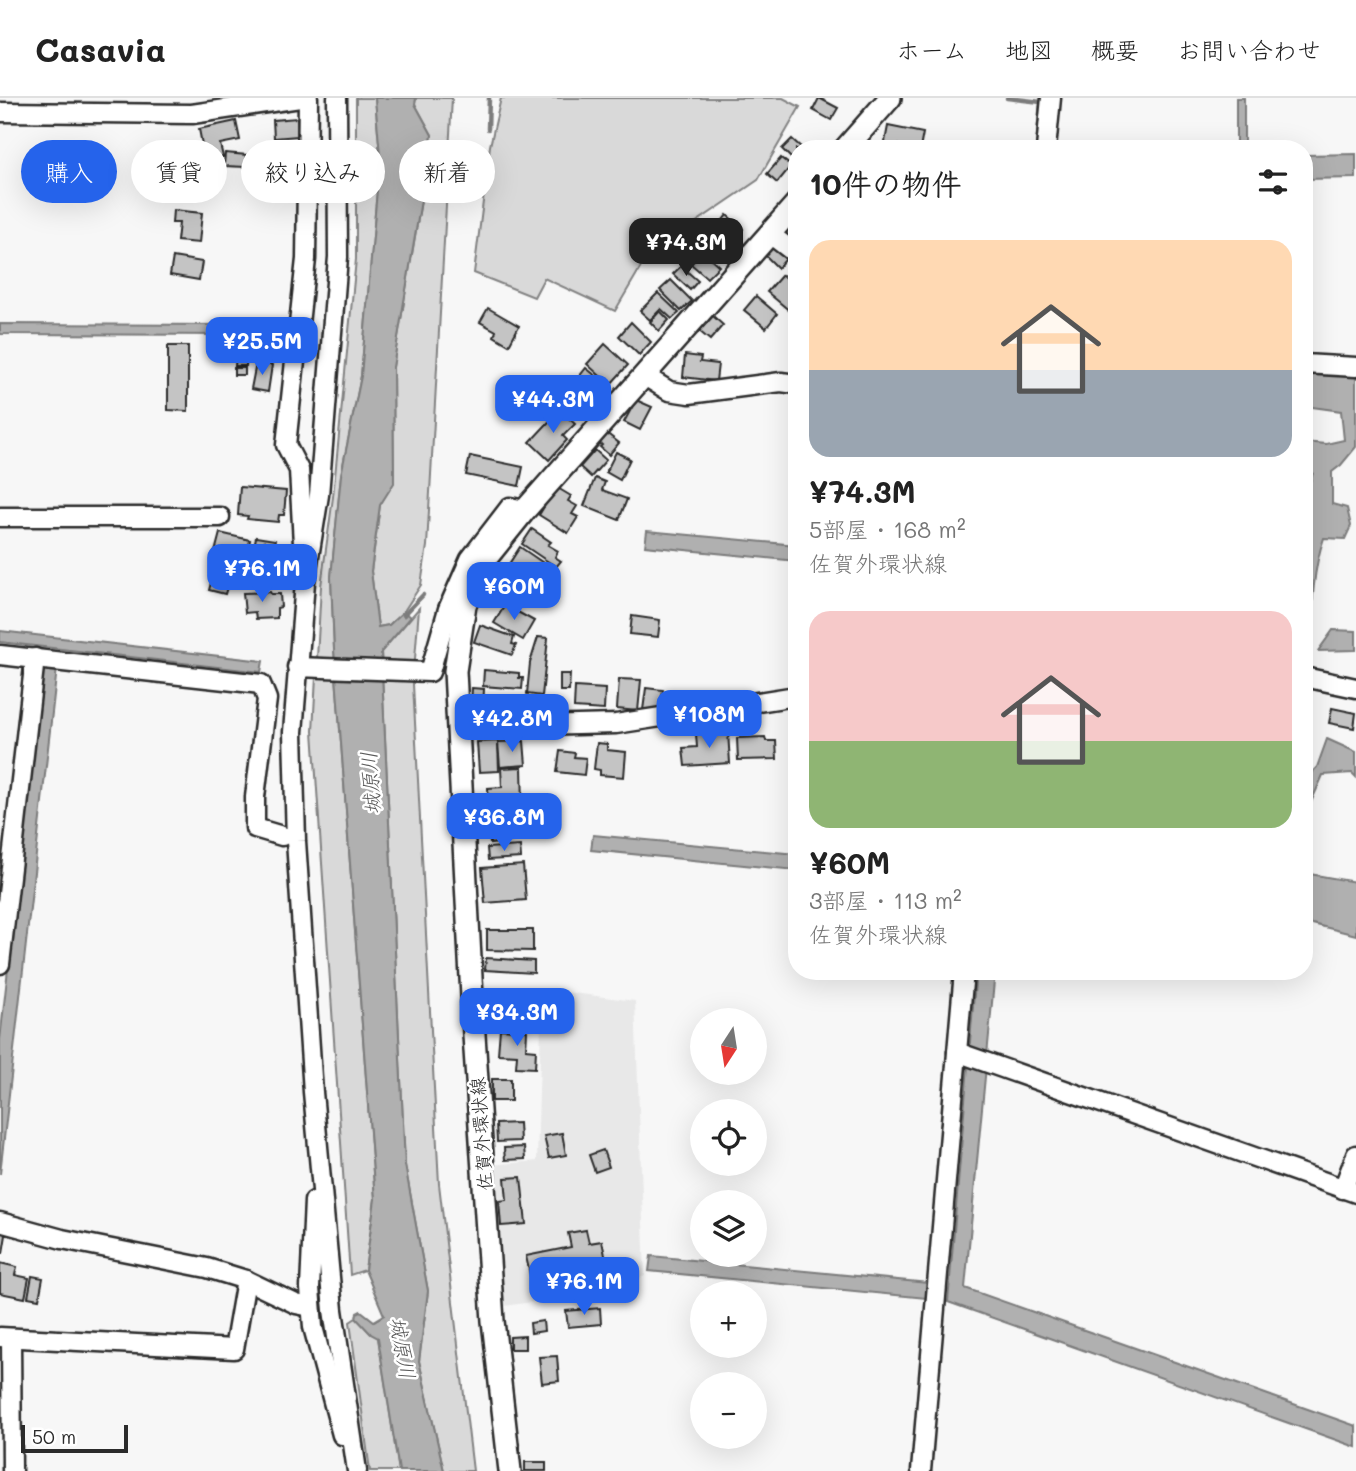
<!DOCTYPE html>
<html lang="ja">
<head>
<meta charset="utf-8">
<style>
  body { margin:0; font-family:Mali,"Klee One",sans-serif; background:#f2f2f2; color:#222; height:100vh; display:flex; flex-direction:column; font-size:26px; white-space:nowrap }
  * { box-sizing:border-box; margin:0 }
  p { font-size:23px; color:#767676 }
  .icon { flex:none; width:38px; height:38px; fill:none; stroke:currentColor; stroke-width:2; stroke-linecap:round; stroke-linejoin:round }
  .map { position:relative; flex:1; overflow:hidden }
  .sheet { position:absolute; left:788px; top:42px; width:525px; height:840px; display:flex; flex-direction:column; background:#fff; border-radius:28px; box-shadow:0 7px 28px #0002 }
  .sheet>* { flex:none }
  .guide { position:absolute; left:21px; top:42px; width:662px; height:63px; display:flex; gap:14px }
  .needle { width:46px; rotate:192deg }
  .tools { position:absolute; left:690px; top:910px; display:grid; gap:14px }
  .tools a { display:grid; place-items:center; width:77px; height:77px; border-radius:50%; background:#fff; box-shadow:0 7px 28px #0002; font-size:35px }
  .scale { position:absolute; left:21px; bottom:18px; width:107px; box-sizing:border-box; padding-left:7px; border:4px solid #2b2b2b; border-top:0; font-size:19px; line-height:24px; white-space:nowrap; color:#2b2b2b; -webkit-text-stroke:5px #fff; paint-order:stroke }
  .price { position:absolute; translate:-50% -60px; padding:0 16px; border-radius:14px; background:#2563eb; color:#fff; font-size:23px; line-height:46px; filter:drop-shadow(0 2px 4px #0008) }
  .price::after { content:''; position:absolute; left:50%; top:42px; width:21px; height:16px; margin-left:-10px; background:inherit; clip-path:polygon(0 0,100% 0,50% 100%) }
  .price.active { background:#222; color:#fff }
  ul { padding:0; list-style:none }
  li { display:grid; align-content:center; gap:14px; height:371px; padding:0 21px }
  li span { display:grid; place-items:center; height:217px; border-radius:21px; color:#555 }
  li>.icon { margin-inline-start:auto }
  span .icon { width:126px; height:126px; fill:#fffc; stroke-width:1 }
  li b { font-size:30px }
  h2 { display:flex; justify-content:space-between; align-items:center; height:84px; padding:0 21px; font-size:30px }
  .tag { padding:0 24px; border-radius:32px; background:#fff; box-shadow:0 7px 28px #0002; font-size:24px; line-height:63px }
  .tag.active { background:#2563eb; color:#fff }
  header { display:flex; align-items:center; gap:42px; box-sizing:border-box; height:98px; padding:0 35px; background:#fff; border-bottom:2px solid #e0e0e0 }
  header strong { font-size:33px }
  nav { display:flex; gap:38px; margin-inline-start:auto; font-size:24px }
  .map>svg:first-child { display:block }
</style>
</head>
<body>
<header>
<strong>Casavia</strong>
<nav><a>ホーム</a><a>地図</a><a>概要</a><a>お問い合わせ</a></nav>
</header>
<div class="map">
<svg width="1356" height="1373" viewBox="0 0 1356 1373">
  <rect width="100%" height="100%" fill="#f7f7f7"/>
  <filter id="ink" filterUnits="userSpaceOnUse"><feTurbulence type="fractalNoise" baseFrequency=".0143" numOctaves="2"/><feDisplacementMap in="SourceGraphic" scale="14" xChannelSelector="R" yChannelSelector="G"/><feConvolveMatrix kernelMatrix="1 2 1 2 8 2 1 2 1" color-interpolation-filters="sRGB"/></filter>
  <g filter="url(#ink)">
    <path fill="#e8e8e8" d="M542 891 635 903 645 1178 606 1193 505 1208 490 1067 537 1063Z"/>
    <g fill="#d9d9d9" stroke="#828282" stroke-width="2">
      <path d="M356 0H375L380 57 361 278 341 377 331 480 334 551 375 1101 365 1172 350 1177 313 633 321 488 333 399 356 161Z"/>
      <path d="M416 0H452L427 448 421 487 404 513 389 527 378 529 371 473 380 407 394 384 393 269 432 37 415 6Z"/>
      <path d="M501 0H783L800 9 758 82 648 157 615 213 544 180 534 199 474 175 490 48Z"/>
      <path d="M419 510 413 586 439 1086 473 1373H444L419 1263 428 1193 405 1067 381 554Z"/>
      <path d="M356 1220 371 1236 378 1239 399 1373H370L350 1224Z"/>
    </g>
    <g fill="#b0b0b0" stroke="#7b7b7b" stroke-width="2">
      <path d="M375 0H416L415 6 432 37 393 269 394 385 380 407 371 473 378 529 389 527 404 513 411 519 381 554 405 1067 428 1193 419 1263 444 1373H399L378 1240 371 1236 356 1220 357 1215 361 1213 374 1223 384 1217 365 1172 375 1101 334 551 331 479 341 377 361 278 380 57Z"/>
      <rect x="1236" y="0" width="8" height="51"/>
      <path d="M1356 56V80L1304 81V57Z"/>
      <path d="M0 226 232 227V237L0 236Z"/>
      <path d="M1304 272 1356 277V349L1341 367 1332 374V406L1347 410 1351 428 1345 441 1324 440C1312 474 1312 511 1311 547L1304 550V401L1313 375 1304 366V344L1326 346 1344 342 1341 313 1304 308Z"/>
      <path d="M647 433 796 447V463L645 448Z"/>
      <path d="M1333 532 1356 533V552L1318 553Z"/>
      <path d="M0 533 263 563 261 574 0 544Z"/>
      <path d="M42 568 57 570 0 1076V942Z"/>
      <path d="M1327 641 1356 654V679L1352 675 1323 677 1304 720V683L1317 669Z"/>
      <path d="M593 737 796 756V772L591 752Z"/>
      <path d="M1304 775 1356 784V837L1304 824Z"/>
      <path d="M976 873H995L965 1190 1356 1328V1349L948 1204Z"/>
      <path d="M651 1158 928 1185 926 1200 649 1173Z"/>
    </g>
    <g fill="none" stroke-linecap="round" stroke-linejoin="round">
      <g stroke="#7b7b7b" stroke-width="4.5">
        <path d="M1007 0 1041 4 1037 51"/>
        <path d="M488 31 489 0"/>
        <path d="M297 351 295 346 298 315"/>
        <path d="M404 517 423 497"/>
        <path d="M791 590 796 534"/>
        <path d="M276 1187 304 1199"/>
      </g>
    </g>
    <g fill="#c4c4c4" stroke="#2b2b2b" stroke-width="2">
      <path d="M819 0 838 10 831 22 813 12Z"/>
      <path d="M297 20 298 38 274 40 273 22Z"/>
      <path d="M236 23 240 42 220 46 223 59 205 62 199 31Z"/>
      <path d="M888 28 923 35 920 51 899 47V51L884 49Z"/>
      <path d="M792 41 803 51H796V65L782 51Z"/>
      <path d="M225 55 247 57 246 69 224 68Z"/>
      <path d="M781 60 791 68 777 85 767 76Z"/>
      <path d="M173 112 202 115 199 145 177 143 179 125H172Z"/>
      <path d="M727 117 743 131 735 141 719 127Z"/>
      <path d="M720 132 738 147 727 160 709 145Z"/>
      <path d="M686 144 697 155 686 166 675 155Z"/>
      <path d="M773 149 786 161 778 170 765 157Z"/>
      <path d="M703 153 719 168 707 180 691 166Z"/>
      <path d="M173 159 202 164 199 182 170 177Z"/>
      <path d="M681 168 698 183 690 192 673 176Z"/>
      <path d="M782 177 796 189V208L791 214 767 194Z"/>
      <path d="M671 182 692 203 681 213 660 192Z"/>
      <path d="M658 195 679 215 672 221 661 211 650 222 640 213Z"/>
      <path d="M756 198 777 216 766 230 744 212Z"/>
      <path d="M488 210 519 228 509 247 494 238 496 233 480 224Z"/>
      <path d="M660 213 669 222 659 233 650 224Z"/>
      <path d="M713 218 723 227 710 242 699 233Z"/>
      <path d="M631 224 651 244 639 257 619 238Z"/>
      <path d="M605 246 628 267 610 287 587 266Z"/>
      <path d="M168 248H188V313L168 312Z"/>
      <path d="M236 257H247L246 268H235Z"/>
      <path d="M685 257 701 259 700 264 718 266 716 283 683 279Z"/>
      <path d="M256 265 272 267 268 294 251 291Z"/>
      <rect x="234" y="270" width="11" height="7"/>
      <path d="M586 270 611 290 603 301 578 280Z"/>
      <path d="M578 283 593 294 586 302 572 290Z"/>
      <path d="M636 302 652 309 640 332 624 324Z"/>
      <path d="M560 312 575 326 563 338 567 342 549 362 530 344Z"/>
      <path d="M605 334 619 345 609 357 600 349 602 347 597 343Z"/>
      <path d="M595 352 606 362 591 379 580 369Z"/>
      <path d="M616 354 630 361 620 382 606 374Z"/>
      <path d="M470 358 523 369 519 388 466 377Z"/>
      <path d="M595 380 605 384 602 392 627 401 619 422 584 408Z"/>
      <path d="M240 389 286 393 284 417H279L278 424 247 421 248 418 238 417Z"/>
      <path d="M556 389 571 398 568 403 577 408 572 416 578 419 568 435 539 417Z"/>
      <path d="M532 431 551 444 548 447 558 453 555 459 561 463 556 469 522 446Z"/>
      <path d="M220 435 250 442 246 461 215 454Z"/>
      <path d="M256 439 275 442 271 464 252 460Z"/>
      <path d="M520 449 552 471 537 493 520 482 522 479 507 469Z"/>
      <path d="M214 474 230 479 225 496 209 492Z"/>
      <path d="M270 494 271 496H280L281 509 277 510V520L256 521 255 514 245 515 243 495Z"/>
      <path d="M505 507 534 523 523 542 494 525Z"/>
      <path d="M632 518 660 522 658 539 630 536Z"/>
      <path d="M480 527 514 539 512 546 516 547 512 557 474 544Z"/>
      <path d="M538 539 548 540 542 598 527 596 530 565Z"/>
      <path d="M484 572 519 575V580H523L522 591 483 588Z"/>
      <path d="M560 576H570L569 593H560Z"/>
      <path d="M619 581 641 582 638 613 617 611Z"/>
      <path d="M575 589 605 591 604 612 574 610Z"/>
      <path d="M472 590 484 591 483 608 471 607Z"/>
      <path d="M646 590 663 592 660 615 643 612Z"/>
      <path d="M1304 593 1311 595 1307 609 1304 608Z"/>
      <path d="M513 601 514 613 518 612 519 619 486 622 484 604Z"/>
      <path d="M1332 610 1356 615 1354 630 1329 625Z"/>
      <path d="M745 619 746 634 732 635 731 620Z"/>
      <path d="M728 634 730 665 685 668 683 650 697 649 696 636Z"/>
      <path d="M765 639 766 643H776L777 661 738 662 737 640Z"/>
      <path d="M498 643 499 673 479 674 477 644Z"/>
      <path d="M524 643 526 667 500 669 498 644Z"/>
      <path d="M597 645 607 646V652L626 654 624 679 600 677V672L594 671Z"/>
      <path d="M560 653 575 655 574 659 586 660 584 677 557 674Z"/>
      <path d="M522 669 523 707 489 709 488 690 502 689 501 670Z"/>
      <path d="M517 711 518 726 489 728 488 713Z"/>
      <path d="M519 729 521 742 490 746 489 733Z"/>
      <path d="M520 748 521 760 488 762 487 750Z"/>
      <path d="M523 767 526 802 485 805 482 770Z"/>
      <path d="M487 832H533V853L487 852Z"/>
      <path d="M486 860 534 863V875L485 872Z"/>
      <path d="M485 901 509 902 508 911 532 912V922L484 921Z"/>
      <path d="M500 931 527 933 526 951 536 952 535 970 516 969 517 957 498 956Z"/>
      <rect x="492" y="981" width="19" height="22"/>
      <path d="M519 1025 520 1043 497 1044 496 1026Z"/>
      <path d="M562 1035 566 1057 549 1060 544 1038Z"/>
      <path d="M524 1049 525 1061 505 1062 504 1050Z"/>
      <path d="M603 1052 609 1069 595 1074 589 1057Z"/>
      <path d="M521 1079 526 1126 501 1128 499 1103 507 1102 505 1080Z"/>
      <path d="M0 1130 7 1131 3 1155H0Z"/>
      <path d="M586 1132 589 1145 602 1143 610 1181 534 1196 526 1158 571 1149 568 1135Z"/>
      <path d="M0 1165 17 1169 15 1177 29 1180 25 1200 0 1195Z"/>
      <path d="M32 1178 43 1180 39 1201 28 1199Z"/>
      <path d="M600 1210 601 1226 568 1229 566 1213Z"/>
      <path d="M543 1223 544 1233 531 1235 530 1225Z"/>
      <path d="M525 1238V1251H510V1239Z"/>
      <path d="M557 1258 559 1283 542 1285 539 1259Z"/>
      <rect x="525" y="1364" width="21" height="9"/>
    </g>
    <g fill="none" stroke-linecap="round" stroke-linejoin="round">
      <defs>
        <g id="minor">
          <path d="M337 0 338 159 319 397 305 484 293 634 296 743 313 994 333 1212 357 1373"/>
          <path d="M0 14 192 16 300 0"/>
          <path d="M1046 51 1051 0"/>
          <path d="M770 136 796 156"/>
          <path d="M1304 266 1356 269"/>
          <path d="M645 278 669 293 689 296 781 284 796 286"/>
          <path d="M0 419H220"/>
          <path d="M303 446 299 372 286 347 306 161 308 0"/>
          <path d="M0 557 261 586 267 601 255 699V730L282 738"/>
          <path d="M297 569 430 574 448 511 470 461 510 409 525 412"/>
          <path d="M1304 579 1356 590"/>
          <path d="M459 630 616 626 796 598"/>
          <path d="M0 866 35 560"/>
          <path d="M957 954 1356 1095"/>
          <path d="M1343 1091 1356 1057"/>
          <path d="M314 1103 310 1190 313 1229 342 1337"/>
          <path d="M0 1124 62 1141 207 1170 246 1182 296 1206 311 1209"/>
          <path d="M0 1239 234 1251 246 1182"/>
          <path d="M11 1240 12 1373"/>
          <path d="M921 1373 964 873"/>
        </g>
        <g id="major">
          <path d="M845 51 890 0"/>
          <path d="M510 1373 493 1223 474 937 455 573 465 507 484 463 525 412 796 106"/>
        </g>
      </defs>
      <use href="#minor" stroke="#2b2b2b" stroke-width="23"/>
      <use href="#major" stroke="#2b2b2b" stroke-width="26"/>
      <use href="#minor" stroke="#fff" stroke-width="18"/>
      <use href="#major" stroke="#fff" stroke-width="21"/>
    </g>
  </g>
  <g text-anchor="middle" stroke-width="5" stroke-linejoin="round" paint-order="stroke">
    <g font-size="19" fill="#2b2b2b" stroke="#fff">
      <text transform="translate(481 1036) rotate(-94)" y="7">佐賀外環状線</text>
    </g>
    <g font-size="21" font-style="italic" fill="#5a5a5a" stroke="#fff">
      <text transform="translate(371 685) rotate(-94)" y="7">城原川</text>
      <text transform="translate(402 1250) rotate(80)" y="7">城原川</text>
    </g>
  </g>
</svg>
<div class="tools">
<a><svg class="needle" viewBox="-14 -14 28 28"><path d="M0-13l5 13h-10z" fill="#e53935"/><path d="M0 13l5-13h-10z" fill="#767676"/></svg></a>
<a><svg class="icon" aria-label="locate" viewBox="0 0 24 24"><circle cx="12" cy="12" r="6"/><path d="M12 2v4M12 18v4M2 12h4M18 12h4"/></svg></a>
<a><svg class="icon" aria-label="layers" viewBox="0 0 24 24"><path d="M12 4l9 5-9 5-9-5zM3 14l9 5 9-5"/></svg></a>
<a>+</a>
<a>−</a>
</div>
<div class="scale">50 m</div>
<b class="price active" style="left:686px;top:180px">¥74.3M</b>
<b class="price" style="left:262px;top:279px">¥25.5M</b>
<b class="price" style="left:553px;top:337px">¥44.3M</b>
<b class="price" style="left:262px;top:506px">¥76.1M</b>
<b class="price" style="left:514px;top:524px">¥60M</b>
<b class="price" style="left:709px;top:652px">¥108M</b>
<b class="price" style="left:512px;top:656px">¥42.8M</b>
<b class="price" style="left:504px;top:755px">¥36.8M</b>
<b class="price" style="left:517px;top:950px">¥34.3M</b>
<b class="price" style="left:584px;top:1219px">¥76.1M</b>
<div class="guide">
<a class="tag active">購入</a>
<a class="tag">賃貸</a>
<a class="tag">絞り込み</a>
<a class="tag">新着</a>
</div>
<section class="sheet">
<h2>10件の物件<svg class="icon" aria-label="filters" viewBox="0 0 24 24"><path d="M4 7h16M4 17h16"/><circle cx="9" cy="7" r="2"/><circle cx="15" cy="17" r="2"/></svg></h2>
<ul>
<li><span style="background:linear-gradient(#ffd9b3 60%,#9aa5b1 0)"><svg class="icon" aria-label="home" viewBox="0 0 24 24"><path d="M3 11l9-7 9 7M6 9v11h12V9"/></svg></span><div><b>¥74.3M</b><p>5部屋 · 168 m²</p><p>佐賀外環状線</p></div></li>
<li><span style="background:linear-gradient(#f6c9c9 60%,#8fb573 0)"><svg class="icon" aria-label="home" viewBox="0 0 24 24"><path d="M3 11l9-7 9 7M6 9v11h12V9"/></svg></span><div><b>¥60M</b><p>3部屋 · 113 m²</p><p>佐賀外環状線</p></div></li>
</ul>
</section>
</div>
</body>
</html>
